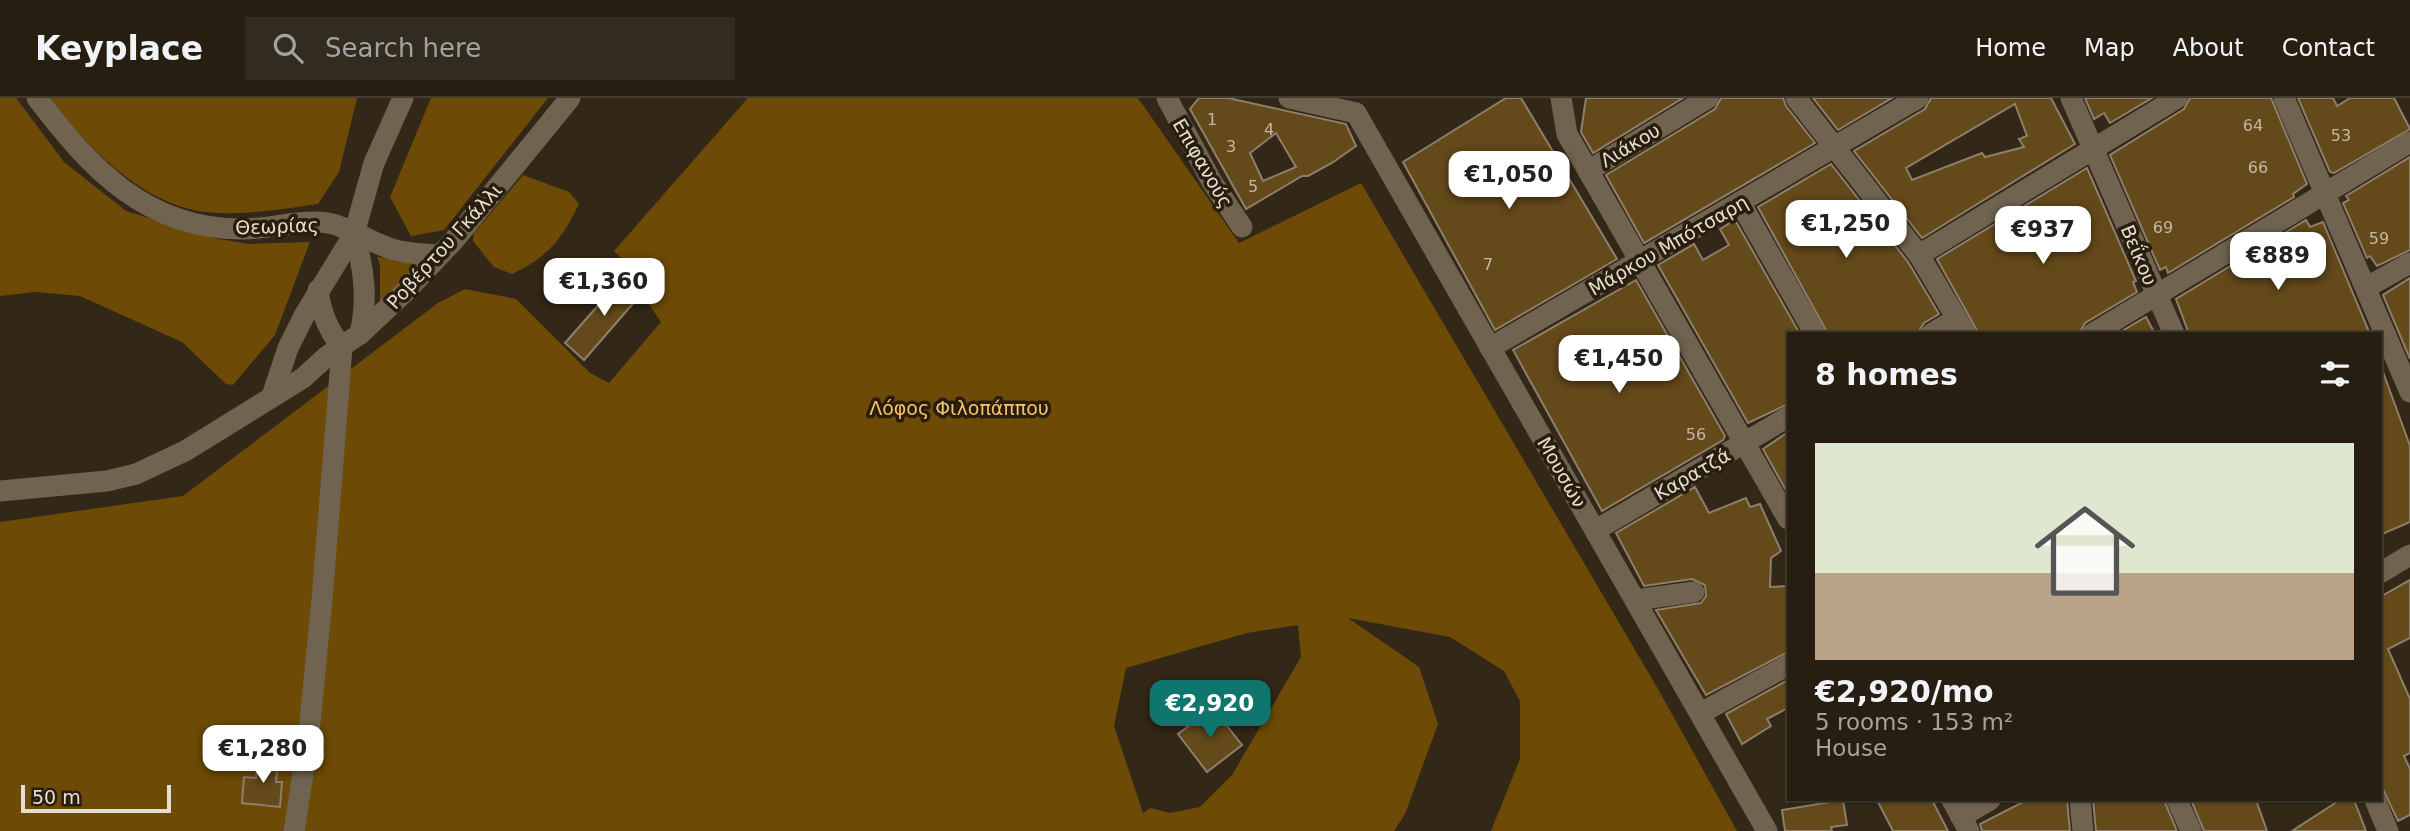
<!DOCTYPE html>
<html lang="en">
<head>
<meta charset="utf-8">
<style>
  body { margin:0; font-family:"DejaVu Sans",sans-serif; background:#322b1f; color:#f1f3f6; height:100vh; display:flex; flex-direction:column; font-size:26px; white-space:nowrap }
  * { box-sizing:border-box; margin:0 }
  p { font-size:23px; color:#a4a29f }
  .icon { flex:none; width:38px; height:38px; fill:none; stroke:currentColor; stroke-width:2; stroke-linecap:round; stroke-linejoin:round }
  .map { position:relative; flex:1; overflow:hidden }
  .side { position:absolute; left:1787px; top:234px; width:595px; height:469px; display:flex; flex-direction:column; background:#261e11; border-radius:0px; box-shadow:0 2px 5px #0004,0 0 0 2px #423c31 }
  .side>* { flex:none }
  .scale { position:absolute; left:21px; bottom:18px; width:150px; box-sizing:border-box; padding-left:7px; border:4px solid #e4ddd3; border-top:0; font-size:19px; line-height:24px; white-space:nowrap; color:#e4ddd3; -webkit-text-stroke:5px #291e0d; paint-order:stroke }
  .price { position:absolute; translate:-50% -60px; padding:0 16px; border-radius:14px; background:#fff; color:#222; font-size:23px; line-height:46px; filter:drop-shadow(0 2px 4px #0008) }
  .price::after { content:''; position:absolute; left:50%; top:42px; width:21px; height:16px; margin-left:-10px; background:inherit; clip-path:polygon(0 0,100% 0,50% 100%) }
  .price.active { background:#0f766e; color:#fff }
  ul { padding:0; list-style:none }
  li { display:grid; align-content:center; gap:14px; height:371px; padding:0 28px }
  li+li { border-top:2px solid #423c31 }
  li span { display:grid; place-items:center; height:217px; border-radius:0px; color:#555 }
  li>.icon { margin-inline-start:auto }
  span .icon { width:126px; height:126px; fill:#fffc; stroke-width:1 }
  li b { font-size:30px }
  h2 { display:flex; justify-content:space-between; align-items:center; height:84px; padding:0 28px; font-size:30px }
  header { display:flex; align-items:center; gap:42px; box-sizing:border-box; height:98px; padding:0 35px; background:#261e11; border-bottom:2px solid #423c31 }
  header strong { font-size:33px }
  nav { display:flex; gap:38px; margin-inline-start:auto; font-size:24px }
  .search { width:490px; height:63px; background:#322b1f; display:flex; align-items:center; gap:18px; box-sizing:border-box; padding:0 24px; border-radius:0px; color:#a4a29f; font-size:26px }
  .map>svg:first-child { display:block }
</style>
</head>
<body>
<header>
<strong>Keyplace</strong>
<div class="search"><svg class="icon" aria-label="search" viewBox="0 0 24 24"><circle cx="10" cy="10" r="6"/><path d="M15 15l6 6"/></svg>Search here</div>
<nav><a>Home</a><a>Map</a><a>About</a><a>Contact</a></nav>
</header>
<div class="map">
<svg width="2410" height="733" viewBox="0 0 2410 733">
  <rect width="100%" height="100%" fill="#332817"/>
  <g fill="#6d4b06" fill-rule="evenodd">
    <path d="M0 0H16L64 64 126 113 213 140 249 146 310 144 275 237 233 287 226 286 182 244 80 198 35 194 0 198Z"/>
    <path d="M50 0H357L339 74 318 106C282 111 242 118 206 114 143 107 86 48 50 0Z"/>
    <path d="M431 0H548L444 132 411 138 390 99Z"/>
    <path d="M748 0H1138L1239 145 1361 85 1658 591 1737 733H1491L1520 661V603L1504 573 1450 539 1348 520 1419 569 1438 626 1405 716 1394 733H0V424L183 398 438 205 465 191 516 201 590 275 609 285 661 224 646 202 660 182 640 160 630 169 614 153ZM1298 527 1301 559 1232 677 1200 709 1170 715 1150 710 1143 715 1114 628 1126 570 1247 535Z"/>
    <path d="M523 77 569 94 579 106C562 141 548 159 512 176L494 169 473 143 474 135Z"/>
    <path d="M377 159 424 164 380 209V167Z"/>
  </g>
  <g fill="#64491a" stroke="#8c7f6b" stroke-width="2" fill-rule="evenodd">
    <path d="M1199 0H1228L1346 26 1356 48 1332 65 1308 78H1302L1246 111 1190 11ZM1276 35 1296 69 1263 83 1250 55Z"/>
    <path d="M1506 0H1521L1617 161 1495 232 1403 64Z"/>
    <path d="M1586 0H1683L1593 55 1581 34Z"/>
    <path d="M1721 0H1783L1786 8 1815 45 1644 145 1606 77 1715 11Z"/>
    <path d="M1813 0H1892L1838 32Z"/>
    <path d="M1931 0H2051L2075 46 1922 140 1854 53 1925 11ZM2015 6 2027 38 2019 41 2024 49 1985 59 1982 55 1912 82 1906 70Z"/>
    <path d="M2085 0H2152L2110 25 2104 15 2094 21Z"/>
    <path d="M2190 0H2271L2307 86 2293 96 2294 99 2168 175 2166 169 2160 172 2110 57 2184 11Z"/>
    <path d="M2298 0H2333L2337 8 2350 0H2394L2410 31 2334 75 2330 74Z"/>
    <path d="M2410 59V152L2377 168 2370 158 2367 160 2343 105 2349 102 2346 98Z"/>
    <path d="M1831 66 1908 164 1939 216 1924 225 1919 233 1912 236H1828L1758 109Z"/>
    <path d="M2087 70 2136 183 2133 184 2137 194 2085 225 2079 236H1979L1937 161Z"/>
    <path d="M1735 122 1800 236H1788V306L1748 325 1658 167 1694 146 1703 162 1729 147 1720 131Z"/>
    <path d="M2306 122 2310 129 2323 124 2370 236H2189L2176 201Z"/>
    <path d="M624 178 643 194 584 262 565 245Z"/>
    <path d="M2410 180V261L2383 197Z"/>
    <path d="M1636 182 1725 338 1723 342 1602 413 1513 252Z"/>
    <path d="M2146 219 2155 236H2117Z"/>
    <path d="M2383 274 2410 348V424L2380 437V275Z"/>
    <path d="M1788 334V396L1763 351Z"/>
    <path d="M1695 389 1709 415 1746 400 1750 409 1760 406 1781 453 1771 460 1770 489 1788 488V554L1706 597 1656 512 1701 505 1706 498 1705 487 1692 481 1644 488 1616 435Z"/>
    <path d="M2410 482V540L2388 551 2410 601V655L2404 658 2410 671V717L2398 723 2380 685V499Z"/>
    <path d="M1788 582V610L1767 621 1771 628 1742 646 1726 616Z"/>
    <path d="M1213 610 1242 647 1207 674 1178 636Z"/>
    <path d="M258 659 278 661 276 684H282L280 709 242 705 244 679 256 680Z"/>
    <path d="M1843 702 1847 727 1831 729 1832 733H1785L1782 712Z"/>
    <path d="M1877 702H1932L1948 733H1893Z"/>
    <path d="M2027 702H2067L2070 733H1982L1980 726Z"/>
    <path d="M2093 702H2164L2177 733H2096Z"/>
    <path d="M2191 702H2256L2267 733H2204Z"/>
    <path d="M2340 702H2354L2366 733H2292Z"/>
  </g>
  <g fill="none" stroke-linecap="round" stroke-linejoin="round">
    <g stroke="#706451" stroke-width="21">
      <path d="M37 0C90 70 147 132 243 131 270 131 301 121 328 125 350 129 371 145 392 151 407 156 423 156 439 157"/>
      <path d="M1167 0 1212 84 1242 129"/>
      <path d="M1289 0 1356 15"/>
      <path d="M1561 0 1567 36 1788 421"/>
      <path d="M1796 0 1919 157 1966 236"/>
      <path d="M2071 0 2174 236"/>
      <path d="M2284 0 2410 294"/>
      <path d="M1356 15 1767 733"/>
      <path d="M1588 73 1708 0"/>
      <path d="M1741 106 1815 236"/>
      <path d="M354 136C364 170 368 201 360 236"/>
      <path d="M1919 157 2177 0"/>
      <path d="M2367 189 2410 165"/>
      <path d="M1931 236 1956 221"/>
      <path d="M2092 236 2410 44"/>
      <path d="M1490 250 1918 0"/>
      <path d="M272 298 288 250 305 216 354 136 374 65 403 0"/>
      <path d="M0 393 107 383 136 376 185 353 303 280 326 259 360 236 407 192 455 141 570 0"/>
      <path d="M1596 432 1788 319"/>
      <path d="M2380 475 2410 457"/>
      <path d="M1635 502 1694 494"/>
      <path d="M1701 615 1788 567"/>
      <path d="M1952 702 1969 733"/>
      <path d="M2080 702 2083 733"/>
      <path d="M2177 702 2191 733"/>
      <path d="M2375 702 2388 733"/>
      <path d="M1961 719 1990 702"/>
      <path d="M294 733 308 644 322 502 342 250C328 231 321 215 318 192"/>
    </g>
  </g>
  <g text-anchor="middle" stroke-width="7" stroke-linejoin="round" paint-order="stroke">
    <g font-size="16" fill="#c4b8a5">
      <text x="1212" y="27">1</text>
      <text x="2253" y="33">64</text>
      <text x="1269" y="37">4</text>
      <text x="2341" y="43">53</text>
      <text x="1231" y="54">3</text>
      <text x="2258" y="75">66</text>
      <text x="1253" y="94">5</text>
      <text x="2163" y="135">69</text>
      <text x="2379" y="146">59</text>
      <text x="1488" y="172">7</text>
      <text x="1696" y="342">56</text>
    </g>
    <g font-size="19" fill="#e4ddd3" stroke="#291e0d">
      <text transform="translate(1630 47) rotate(-31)" y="7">Λιάκου</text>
      <text transform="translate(1203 65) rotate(60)" y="7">Επιφανούς</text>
      <text transform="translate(277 128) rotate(-2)" y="7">Θεωρίας</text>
      <text transform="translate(1668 147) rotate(-30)" y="7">Μάρκου Μπότσαρη</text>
      <text transform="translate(444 148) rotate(-48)" y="7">Ροβέρτου Γκάλλι</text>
      <text transform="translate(2139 157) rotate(67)" y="7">Βεΐκου</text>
      <text transform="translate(1562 374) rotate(60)" y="7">Μουσών</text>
      <text transform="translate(1692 376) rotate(-30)" y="7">Καρατζά</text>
    </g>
    <g font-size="19" fill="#f6c26b" stroke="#291e0d">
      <text x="959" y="317">Λόφος Φιλοπάππου</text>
    </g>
  </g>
</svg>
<div class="scale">50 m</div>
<b class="price" style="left:1509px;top:113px">€1,050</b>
<b class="price" style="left:1846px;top:162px">€1,250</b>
<b class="price" style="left:2043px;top:168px">€937</b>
<b class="price" style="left:2278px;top:194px">€889</b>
<b class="price" style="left:604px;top:220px">€1,360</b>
<b class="price" style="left:1619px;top:297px">€1,450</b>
<b class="price active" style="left:1210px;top:642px">€2,920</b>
<b class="price" style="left:263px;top:687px">€1,280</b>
<section class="side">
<h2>8 homes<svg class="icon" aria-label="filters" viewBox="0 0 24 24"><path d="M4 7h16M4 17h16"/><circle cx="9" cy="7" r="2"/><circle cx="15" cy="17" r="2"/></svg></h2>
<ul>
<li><span style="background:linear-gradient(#dfe7d0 60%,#b9a48a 0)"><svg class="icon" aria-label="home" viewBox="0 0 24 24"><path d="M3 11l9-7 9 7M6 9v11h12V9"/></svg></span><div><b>€2,920/mo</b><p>5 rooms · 153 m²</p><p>House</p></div></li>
</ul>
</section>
</div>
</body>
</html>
